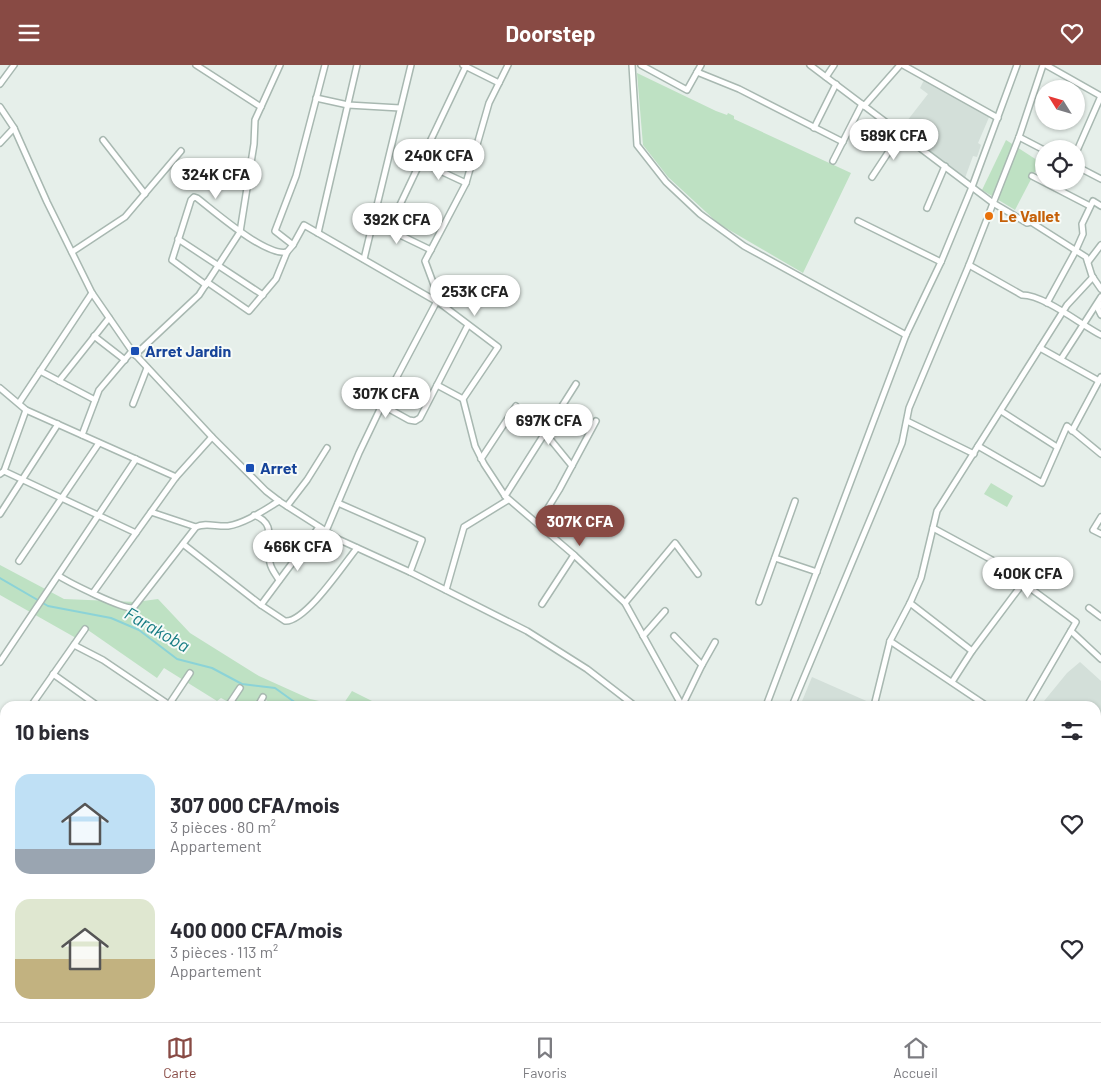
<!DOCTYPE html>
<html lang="fr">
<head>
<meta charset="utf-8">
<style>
  body { margin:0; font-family:Barlow,sans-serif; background:#f2f2f3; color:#2b2b33; height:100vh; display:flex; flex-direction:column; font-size:19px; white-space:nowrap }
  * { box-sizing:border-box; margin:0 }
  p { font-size:16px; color:#7c7c81 }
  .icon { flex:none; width:28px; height:28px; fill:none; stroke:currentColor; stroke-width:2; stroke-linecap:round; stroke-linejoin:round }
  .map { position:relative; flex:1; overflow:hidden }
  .side { position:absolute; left:0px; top:636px; width:1101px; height:321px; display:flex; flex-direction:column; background:#fff; border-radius:15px 15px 0 0; box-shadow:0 1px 4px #0004 }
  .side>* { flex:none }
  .needle { width:32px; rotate:307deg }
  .buttons { position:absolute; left:1035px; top:15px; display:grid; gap:10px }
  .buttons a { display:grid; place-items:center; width:50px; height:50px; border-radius:50%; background:#fff; box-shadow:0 1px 4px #0004; font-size:25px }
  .price { position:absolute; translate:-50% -42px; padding:0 11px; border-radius:18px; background:#fff; color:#222; font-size:16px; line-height:32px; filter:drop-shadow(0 1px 2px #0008) }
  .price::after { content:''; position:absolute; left:50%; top:30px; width:15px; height:11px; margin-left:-8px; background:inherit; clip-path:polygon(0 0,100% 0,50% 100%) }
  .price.active { background:#884a44; color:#fff }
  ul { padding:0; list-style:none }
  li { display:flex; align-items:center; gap:15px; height:125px; padding:0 15px }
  li span { display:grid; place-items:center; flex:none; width:140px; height:100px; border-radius:15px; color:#555 }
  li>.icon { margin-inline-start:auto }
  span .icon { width:60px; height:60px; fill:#fffc; stroke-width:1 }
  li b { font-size:21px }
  h2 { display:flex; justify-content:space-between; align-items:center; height:60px; padding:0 15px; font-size:21px }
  header { display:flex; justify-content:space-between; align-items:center; height:65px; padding:0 15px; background:#884a44; color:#fff; font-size:22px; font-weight:700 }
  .menu { display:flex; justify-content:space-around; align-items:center; height:70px; border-top:1px solid #e1e1e2; background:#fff; font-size:14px; color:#7c7c81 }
  .menu a { display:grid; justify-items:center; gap:2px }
  .menu .active { color:#884a44 }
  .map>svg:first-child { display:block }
</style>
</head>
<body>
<header><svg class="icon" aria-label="menu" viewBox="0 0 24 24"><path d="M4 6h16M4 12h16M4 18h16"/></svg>Doorstep<svg class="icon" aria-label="heart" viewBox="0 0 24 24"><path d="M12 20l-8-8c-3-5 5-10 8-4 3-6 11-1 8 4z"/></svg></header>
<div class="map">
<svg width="1101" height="957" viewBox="0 0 1101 957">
  <rect width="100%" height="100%" fill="#e6efea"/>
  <g fill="#d3dfd9">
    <path d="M924 15 990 50 978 78 981 80 977 92 973 91 965 113 900 65 928 29 920 23Z"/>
    <path d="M1080 597 1101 616V666L1096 672V641H1040L1067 608Z"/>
    <path d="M812 612 871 638 870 641H800Z"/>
    <path d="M658 953H825L820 957H661Z"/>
  </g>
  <g fill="#bee1c3">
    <path d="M637 8 716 46 727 50 728 48 734 51V54L851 108 803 208 719 159 668 112 643 80Z"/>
    <path d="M1006 75 1040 97 1015 145 982 125Z"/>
    <path d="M991 418 1013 431 1007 442 984 429Z"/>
    <path d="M0 500 64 534 136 537 158 534 190 568 259 611 310 634 342 641 352 626 382 641H277L262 633 258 641H236L221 633 217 636 164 603 157 613 85 563 76 573 0 530Z"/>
    <path d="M577 952 649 953 656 957H574Z"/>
  </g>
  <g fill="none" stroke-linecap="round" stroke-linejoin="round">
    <g stroke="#8bd3d7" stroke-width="2">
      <path d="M0 513 48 541 111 553 139 565 177 594 212 603 242 619 275 623 300 641"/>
      <path d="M624 952 633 957"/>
    </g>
    <defs>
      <g id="street">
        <path d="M196 0 261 42"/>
        <path d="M463 0 499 18"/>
        <path d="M632 0 637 80 666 117 700 149 744 181 906 270"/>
        <path d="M641 0 687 25 701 0"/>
        <path d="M810 0 993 138 1027 158 1031 157 1086 192 1092 211 1101 224"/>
        <path d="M903 0 998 53"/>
        <path d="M1046 0 1101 31"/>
        <path d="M697 7 739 24 843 77"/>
        <path d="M826 12 834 0"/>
        <path d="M0 19 14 0"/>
        <path d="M316 33 348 40 400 43"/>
        <path d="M864 41 900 0"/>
        <path d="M0 42 14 63 47 137 92 228 132 286 212 372 266 426 279 436 340 475 410 507 527 566 587 604 635 641"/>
        <path d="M814 63 836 19"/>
        <path d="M1019 72 1044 85"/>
        <path d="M103 75 145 129"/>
        <path d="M0 78 14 63"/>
        <path d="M1076 88 1101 31"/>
        <path d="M833 96 862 39"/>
        <path d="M421 97 466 118"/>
        <path d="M1076 101 1101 114"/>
        <path d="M1032 111 1090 141"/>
        <path d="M872 112 901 68"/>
        <path d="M927 143 945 101"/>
        <path d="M858 156 941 197"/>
        <path d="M373 157 431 185"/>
        <path d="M388 165 466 1"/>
        <path d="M318 168 357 0"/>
        <path d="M178 174 263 230"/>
        <path d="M293 180 275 166 296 111 325 0"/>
        <path d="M72 187 125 152 181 86"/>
        <path d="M364 194 411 0"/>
        <path d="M1088 197 1101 180"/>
        <path d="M969 200 1022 230C1044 230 1080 259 1101 270"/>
        <path d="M207 217 249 246 276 214 287 187"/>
        <path d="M206 220 172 195 191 135 194 132 197 133C214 146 266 192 287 187L293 180 304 160 441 239 498 282 463 334 475 381 484 399 505 431 574 490 625 538 682 641"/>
        <path d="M1047 238 1075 187 1083 169 1082 159 1093 136 1101 141"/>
        <path d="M441 239 425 196 466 118 489 38 508 0"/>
        <path d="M1100 239 1098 244 1101 250"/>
        <path d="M94 271 125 295"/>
        <path d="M1040 283 1099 316"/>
        <path d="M135 290 199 230 240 167 254 79 255 55 280 0"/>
        <path d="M1061 294 1101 232"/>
        <path d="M40 306 95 335"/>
        <path d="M59 316 109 253"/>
        <path d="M437 320 463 334"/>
        <path d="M0 323 26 345 176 412"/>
        <path d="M19 338 92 228"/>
        <path d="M133 339 147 303"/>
        <path d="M382 340 409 355 415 356 420 353 468 260"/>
        <path d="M1001 346 1057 382"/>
        <path d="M907 356 974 389"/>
        <path d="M537 358 572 401"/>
        <path d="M1072 366 1101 312"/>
        <path d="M82 370 99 325 132 286"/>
        <path d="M978 381 1042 418 1067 361 1101 389"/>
        <path d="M481 394 516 341"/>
        <path d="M4 406 136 468"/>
        <path d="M0 409 4 406 26 345"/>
        <path d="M505 431 576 319"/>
        <path d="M338 438 422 475 410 507"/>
        <path d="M287 441 307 415 327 383"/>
        <path d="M151 447 196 462"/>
        <path d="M0 449 58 359"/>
        <path d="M254 450C279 459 264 479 270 498 271 504 276 510 279 515"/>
        <path d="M1101 452 1093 465 1101 469"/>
        <path d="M538 459 559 425 596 356"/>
        <path d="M933 463 992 495 1076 557 1027 641"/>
        <path d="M326 466 359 388 382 340 437 236"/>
        <path d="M183 479 261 540 285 556C305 558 344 499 357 483"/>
        <path d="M775 493 817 507"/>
        <path d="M19 496 99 378"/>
        <path d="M59 511C70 518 122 544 133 543L196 462C205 457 217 462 228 461 246 458 264 445 279 436"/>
        <path d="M446 525 464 462 508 435"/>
        <path d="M93 528 176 412 212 372"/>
        <path d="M759 537 795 436"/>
        <path d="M625 538 675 478 698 509"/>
        <path d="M910 538 972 586"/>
        <path d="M542 539 574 490"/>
        <path d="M261 540 319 462"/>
        <path d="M1089 543 1101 552"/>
        <path d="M1071 566 1101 594"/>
        <path d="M643 571 665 546"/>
        <path d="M674 571 702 600"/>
        <path d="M890 576 987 641"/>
        <path d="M74 580 103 595 171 641"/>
        <path d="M0 597 136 394"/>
        <path d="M53 609 98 641"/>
        <path d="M952 617 972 586 1023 518"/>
        <path d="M31 641 85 564"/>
        <path d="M168 641 190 608"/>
        <path d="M228 641 240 623"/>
        <path d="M258 641 263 632"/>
        <path d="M682 641 702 600 715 577"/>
        <path d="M766 641 906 270 941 197 972 122 1017 0"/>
        <path d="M792 641 902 378 909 343 969 200 1019 72 1043 0"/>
        <path d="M874 641 890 576 910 538 921 513 937 446 1067 240 1093 212"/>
        <path d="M0 674 5 677"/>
        <path d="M0 737 5 730"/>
        <path d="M1096 739 1101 743"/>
        <path d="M1096 803 1101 796"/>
        <path d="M0 807 5 800"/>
        <path d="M0 824 5 828"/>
        <path d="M0 882 5 875"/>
        <path d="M1096 882 1101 875"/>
        <path d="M1096 917 1101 920"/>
        <path d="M179 952 187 957"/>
        <path d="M258 952 265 957"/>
        <path d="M344 952 356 957"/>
        <path d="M532 952 544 957"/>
        <path d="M651 952 656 957"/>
        <path d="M730 952 740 957"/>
        <path d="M887 952 892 957"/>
        <path d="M1019 952 1023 957"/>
        <path d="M1048 952 1050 957"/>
        <path d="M101 954 106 957"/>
        <path d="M0 955 5 948"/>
        <path d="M54 957 56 952"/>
        <path d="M171 957 174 952"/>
        <path d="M229 957 231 952"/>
        <path d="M276 957 278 952"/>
        <path d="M321 957 323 952"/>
        <path d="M401 957 403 952"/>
        <path d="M479 957 481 952"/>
        <path d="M560 957 562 952"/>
        <path d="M797 957 801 952"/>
        <path d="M822 957 825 952"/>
        <path d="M930 957 933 952"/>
        <path d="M984 957 987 952"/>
        <path d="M1095 957 1101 949"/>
      </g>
      <g id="primary">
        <path d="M1096 687 1101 682"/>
        <path d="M1096 701 1101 695"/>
        <path d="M842 957 846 952"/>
        <path d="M854 957 858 952"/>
      </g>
    </defs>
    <use href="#street" stroke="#a8b8b1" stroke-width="8"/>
    <use href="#primary" stroke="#c1cac7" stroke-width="10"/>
    <use href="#street" stroke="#fff" stroke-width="5"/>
    <use href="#primary" stroke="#68a790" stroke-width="8"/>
  </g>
  <circle fill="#e8710a" stroke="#f7fbf8" stroke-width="2" cx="989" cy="151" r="5"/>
  <g fill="#1a4fb4" stroke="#f7fbf8" stroke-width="2">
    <rect x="130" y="281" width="10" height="10" rx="2.5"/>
    <rect x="245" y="398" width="10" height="10" rx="2.5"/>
  </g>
  <g text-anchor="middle" stroke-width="4" stroke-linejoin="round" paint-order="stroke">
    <g font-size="16" font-weight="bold" fill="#c56008" stroke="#f7fbf8" text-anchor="start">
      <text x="999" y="157">Le Vallet</text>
    </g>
    <g font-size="16" font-weight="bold" fill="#164399" stroke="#f7fbf8" text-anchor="start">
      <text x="145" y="292">Arret Jardin</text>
      <text x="260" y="409">Arret</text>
    </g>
    <g font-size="18" font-style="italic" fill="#187d84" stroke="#f7fbf8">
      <text transform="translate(157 565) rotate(30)" y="6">Farakoba</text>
    </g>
  </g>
</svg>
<div class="buttons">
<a><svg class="needle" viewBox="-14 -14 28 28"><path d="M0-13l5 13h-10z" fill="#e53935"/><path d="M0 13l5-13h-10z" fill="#7c7c81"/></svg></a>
<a><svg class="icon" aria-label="locate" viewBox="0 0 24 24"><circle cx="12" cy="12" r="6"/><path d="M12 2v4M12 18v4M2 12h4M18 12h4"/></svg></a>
</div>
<b class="price" style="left:894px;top:96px">589K CFA</b>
<b class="price" style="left:439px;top:116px">240K CFA</b>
<b class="price" style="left:216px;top:135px">324K CFA</b>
<b class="price" style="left:397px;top:180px">392K CFA</b>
<b class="price" style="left:475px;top:252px">253K CFA</b>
<b class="price" style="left:386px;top:354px">307K CFA</b>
<b class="price" style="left:549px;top:381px">697K CFA</b>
<b class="price active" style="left:580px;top:482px">307K CFA</b>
<b class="price" style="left:298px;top:507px">466K CFA</b>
<b class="price" style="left:1028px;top:534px">400K CFA</b>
<section class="side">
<h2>10 biens<svg class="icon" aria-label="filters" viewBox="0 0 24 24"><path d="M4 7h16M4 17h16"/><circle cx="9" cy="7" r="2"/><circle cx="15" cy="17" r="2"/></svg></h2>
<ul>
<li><span style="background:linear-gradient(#bfe0f5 75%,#9aa5b1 0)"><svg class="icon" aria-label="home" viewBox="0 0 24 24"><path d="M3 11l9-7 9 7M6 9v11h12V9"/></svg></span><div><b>307 000 CFA/mois</b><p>3 pièces · 80 m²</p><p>Appartement</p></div><svg class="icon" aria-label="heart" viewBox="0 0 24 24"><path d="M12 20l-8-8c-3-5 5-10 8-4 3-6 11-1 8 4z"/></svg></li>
<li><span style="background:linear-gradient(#dfe7d0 60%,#c2b280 0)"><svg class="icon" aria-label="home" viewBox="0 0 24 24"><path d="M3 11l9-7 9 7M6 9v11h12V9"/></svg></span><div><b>400 000 CFA/mois</b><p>3 pièces · 113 m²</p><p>Appartement</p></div><svg class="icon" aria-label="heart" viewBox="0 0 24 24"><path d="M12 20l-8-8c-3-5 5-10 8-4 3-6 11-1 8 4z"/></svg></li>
</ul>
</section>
</div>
<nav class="menu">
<a class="active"><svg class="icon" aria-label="map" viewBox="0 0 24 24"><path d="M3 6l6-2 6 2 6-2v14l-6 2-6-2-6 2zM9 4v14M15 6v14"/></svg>Carte</a>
<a><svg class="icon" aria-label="saved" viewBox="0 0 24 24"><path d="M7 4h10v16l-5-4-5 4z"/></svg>Favoris</a>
<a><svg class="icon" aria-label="home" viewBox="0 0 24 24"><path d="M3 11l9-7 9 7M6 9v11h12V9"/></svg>Accueil</a>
</nav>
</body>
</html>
